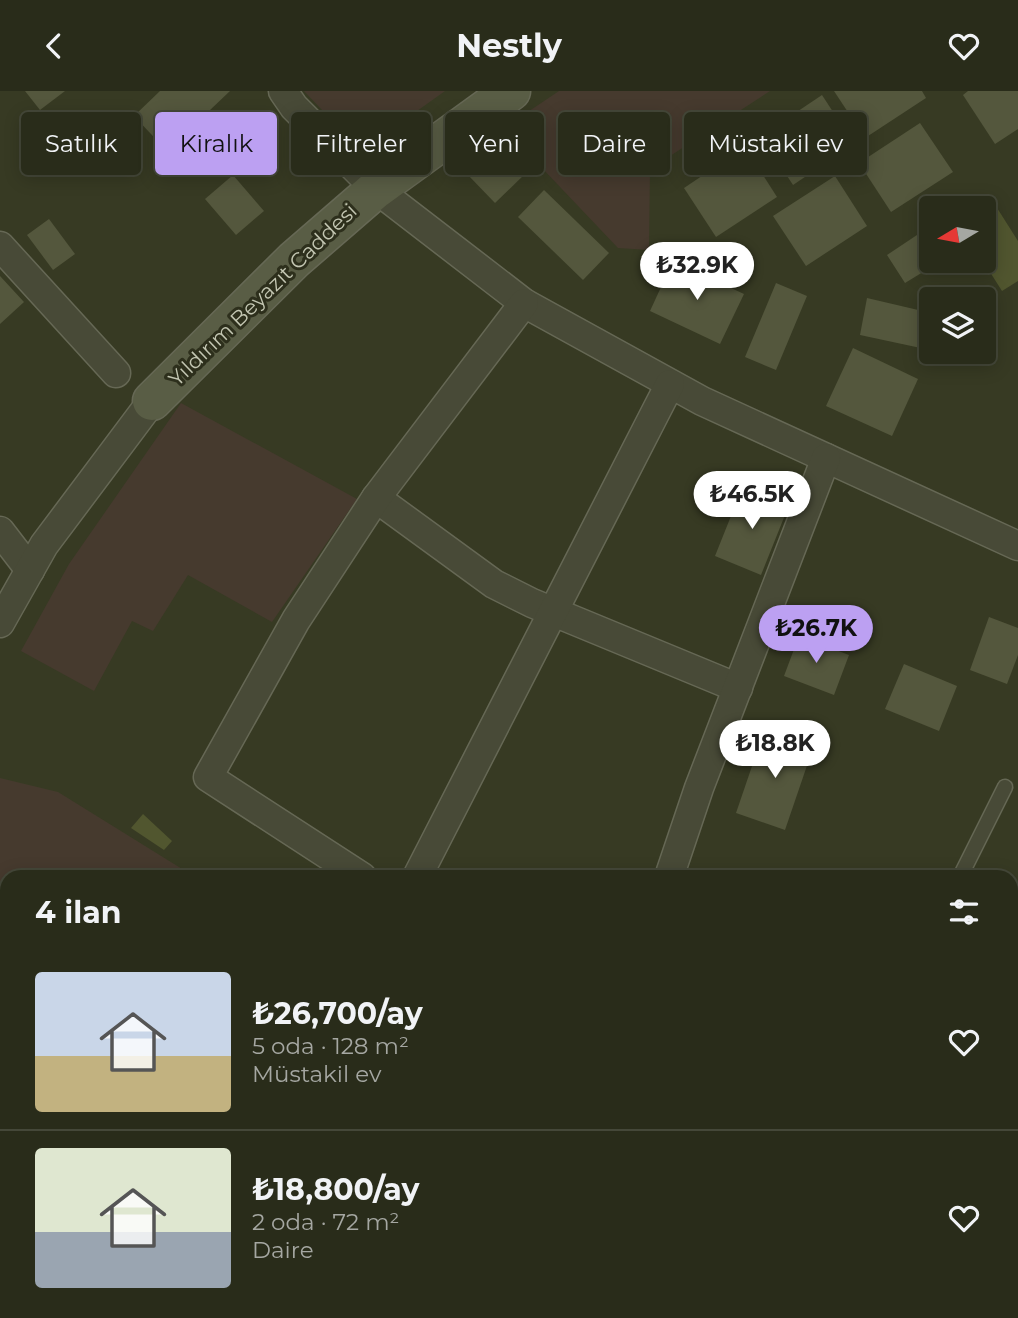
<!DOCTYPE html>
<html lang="tr">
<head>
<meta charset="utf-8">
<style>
  body { margin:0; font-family:Montserrat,sans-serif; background:#313423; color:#f1f3f6; height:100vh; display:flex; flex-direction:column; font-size:26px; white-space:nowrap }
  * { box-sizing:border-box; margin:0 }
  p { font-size:23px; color:#a5a7a2 }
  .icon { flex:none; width:38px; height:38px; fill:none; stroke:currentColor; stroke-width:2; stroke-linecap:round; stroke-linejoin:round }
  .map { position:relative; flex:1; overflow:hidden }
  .details { position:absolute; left:0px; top:779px; width:1018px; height:450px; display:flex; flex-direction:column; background:#292c1a; border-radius:21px 21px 0 0; box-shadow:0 4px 18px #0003,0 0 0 2px #454839 }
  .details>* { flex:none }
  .banner { position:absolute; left:21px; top:21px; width:976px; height:63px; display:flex; gap:14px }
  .needle { width:46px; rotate:260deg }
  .tools { position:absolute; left:919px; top:105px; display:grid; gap:14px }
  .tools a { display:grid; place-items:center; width:77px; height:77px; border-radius:7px; background:#292c1a; box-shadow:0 4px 18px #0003,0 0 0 2px #454839; font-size:35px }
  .price { position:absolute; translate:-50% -60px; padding:0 16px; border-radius:24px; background:#fff; color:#222; font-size:23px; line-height:46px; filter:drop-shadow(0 2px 4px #0008) }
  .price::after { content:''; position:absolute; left:50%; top:42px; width:21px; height:16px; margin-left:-10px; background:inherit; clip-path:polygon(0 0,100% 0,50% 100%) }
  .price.active { background:#bca0f2; color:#111 }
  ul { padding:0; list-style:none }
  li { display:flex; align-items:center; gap:21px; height:175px; padding:0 35px }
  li+li { border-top:2px solid #454839 }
  li span { display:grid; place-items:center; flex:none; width:196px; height:140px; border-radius:7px; color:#555 }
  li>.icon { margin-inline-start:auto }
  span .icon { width:84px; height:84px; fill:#fffc; stroke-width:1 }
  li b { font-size:30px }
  h2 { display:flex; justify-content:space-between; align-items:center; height:84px; padding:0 35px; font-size:30px }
  .chip { padding:0 24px; border-radius:7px; background:#292c1a; box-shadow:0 4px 18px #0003,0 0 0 2px #454839; font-size:24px; line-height:63px }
  .chip.active { background:#bca0f2; color:#111 }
  header { display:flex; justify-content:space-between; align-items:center; height:91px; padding:0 35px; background:#292c1a; font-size:32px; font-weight:700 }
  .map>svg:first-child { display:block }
</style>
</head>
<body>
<header><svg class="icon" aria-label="back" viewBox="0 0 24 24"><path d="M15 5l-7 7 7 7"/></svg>Nestly<svg class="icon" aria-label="heart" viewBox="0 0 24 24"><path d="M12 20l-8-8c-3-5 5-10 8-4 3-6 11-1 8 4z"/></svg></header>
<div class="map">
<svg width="1018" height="1227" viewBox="0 0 1018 1227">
  <rect width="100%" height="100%" fill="#373a23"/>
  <g fill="#463a2e">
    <path d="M304 0H445L361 60Z"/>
    <path d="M559 0H770L650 78 649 159 618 157 504 37Z"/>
    <path d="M181 312 357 408 272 531 188 484 153 540 132 530 94 600 21 560 69 473Z"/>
    <path d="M0 687 58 701 195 786H7V1163L0 1156Z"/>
    <path d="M68 1222H229L230 1227H74Z"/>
  </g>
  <g fill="#51562f">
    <path d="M992 109 1018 150V190L1002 200 983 170 984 117H979Z"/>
    <path d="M143 723 172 750 164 759 131 737Z"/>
  </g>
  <g fill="#54573d">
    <path d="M25 0H65L40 19Z"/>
    <path d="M160 0H230L167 60 134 25Z"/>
    <path d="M834 0H922L926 7 865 47Z"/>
    <path d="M968 0H1018V38L995 53 963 4Z"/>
    <path d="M822 4 854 53 793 94 761 45Z"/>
    <path d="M920 32 953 81 891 121 859 72Z"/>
    <path d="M498 53 526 82 495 112 467 83Z"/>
    <path d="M745 56 777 106 716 146 684 97Z"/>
    <path d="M233 84 264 120 236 144 205 108Z"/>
    <path d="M835 85 867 135 806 175 773 125Z"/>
    <path d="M544 99 609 162 583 189 518 126Z"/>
    <path d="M49 128 75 163 53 179 27 144Z"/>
    <path d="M920 142 931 159V170H941L905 192 887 164Z"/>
    <path d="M673 170 744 203 720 253 650 220Z"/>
    <path d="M0 185 24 211 0 233Z"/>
    <path d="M776 192 807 205 776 279 745 266Z"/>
    <path d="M867 207 931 222 930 259 860 244Z"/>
    <path d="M853 257 918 288 892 345 826 315Z"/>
    <path d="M743 395 789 414 761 484 715 465Z"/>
    <path d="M989 526 1018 537V564L1007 593 970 579Z"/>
    <path d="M799 545 849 564 834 604 784 585Z"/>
    <path d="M904 573 957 595 939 640 885 618Z"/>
    <path d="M764 640 813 657 785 739 736 722Z"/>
    <path d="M1018 987V1074L1013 1075 1012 989Z"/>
    <path d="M272 1222H322L326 1223 324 1227H270Z"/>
    <path d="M377 1222H520L521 1227H383Z"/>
    <path d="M778 1222H843L850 1225 776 1227Z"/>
    <path d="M953 1222H991L989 1227H951Z"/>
  </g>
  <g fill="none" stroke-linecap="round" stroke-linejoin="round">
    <defs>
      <path id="lane" d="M960 786 1005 696"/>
      <g id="street">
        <path d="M283 0 294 16 376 98 524 212 702 310 1018 455"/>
        <path d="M0 155 116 282"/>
        <path d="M376 407 494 493 532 512 738 597"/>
        <path d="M0 440 30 479"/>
        <path d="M0 532 44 454 152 310"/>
        <path d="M362 786 208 686 296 529 376 407 524 212"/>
        <path d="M417 786 670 293"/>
        <path d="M669 786 699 697 826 367"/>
        <path d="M610 1222 621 1227"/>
      </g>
      <path id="secondary" d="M152 310 294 169 376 98 511 0"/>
    </defs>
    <use href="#lane" stroke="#666855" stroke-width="17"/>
    <use href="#street" stroke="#666855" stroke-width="31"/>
    <use href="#secondary" stroke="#666855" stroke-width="41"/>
    <use href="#lane" stroke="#484a37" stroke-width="14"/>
    <use href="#street" stroke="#484a37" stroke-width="28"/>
    <use href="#secondary" stroke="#595d45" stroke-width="38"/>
  </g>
  <g text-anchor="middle" stroke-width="6" stroke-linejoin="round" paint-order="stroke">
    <g font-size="21" fill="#c3c6b2" stroke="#2d2f1c">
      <text transform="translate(263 204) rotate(-44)" y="7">Yıldırım Beyazıt Caddesi</text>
    </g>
  </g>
</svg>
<div class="tools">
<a><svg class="needle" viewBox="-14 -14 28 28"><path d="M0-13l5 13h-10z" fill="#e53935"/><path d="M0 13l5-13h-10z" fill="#a5a7a2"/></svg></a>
<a><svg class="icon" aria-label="layers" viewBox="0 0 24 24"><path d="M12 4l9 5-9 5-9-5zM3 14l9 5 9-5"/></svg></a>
</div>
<b class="price" style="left:697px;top:211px">₺32.9K</b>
<b class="price" style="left:752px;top:440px">₺46.5K</b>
<b class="price active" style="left:816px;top:574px">₺26.7K</b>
<b class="price" style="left:775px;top:689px">₺18.8K</b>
<div class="banner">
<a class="chip">Satılık</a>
<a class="chip active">Kiralık</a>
<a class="chip">Filtreler</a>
<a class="chip">Yeni</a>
<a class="chip">Daire</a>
<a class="chip">Müstakil ev</a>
</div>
<section class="details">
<h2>4 ilan<svg class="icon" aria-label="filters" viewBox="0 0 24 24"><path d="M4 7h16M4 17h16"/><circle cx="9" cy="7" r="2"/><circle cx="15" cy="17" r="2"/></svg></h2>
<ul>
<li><span style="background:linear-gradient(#c9d6e8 60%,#c2b280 0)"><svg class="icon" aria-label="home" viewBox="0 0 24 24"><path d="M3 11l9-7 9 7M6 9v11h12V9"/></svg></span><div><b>₺26,700/ay</b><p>5 oda · 128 m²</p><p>Müstakil ev</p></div><svg class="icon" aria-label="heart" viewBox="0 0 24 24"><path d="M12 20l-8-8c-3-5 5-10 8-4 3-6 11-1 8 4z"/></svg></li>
<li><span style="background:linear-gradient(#dfe7d0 60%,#9aa5b1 0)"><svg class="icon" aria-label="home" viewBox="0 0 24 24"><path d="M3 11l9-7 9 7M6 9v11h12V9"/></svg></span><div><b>₺18,800/ay</b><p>2 oda · 72 m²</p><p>Daire</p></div><svg class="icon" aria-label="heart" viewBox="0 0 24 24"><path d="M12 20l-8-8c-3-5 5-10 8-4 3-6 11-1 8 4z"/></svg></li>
</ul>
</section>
</div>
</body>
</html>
